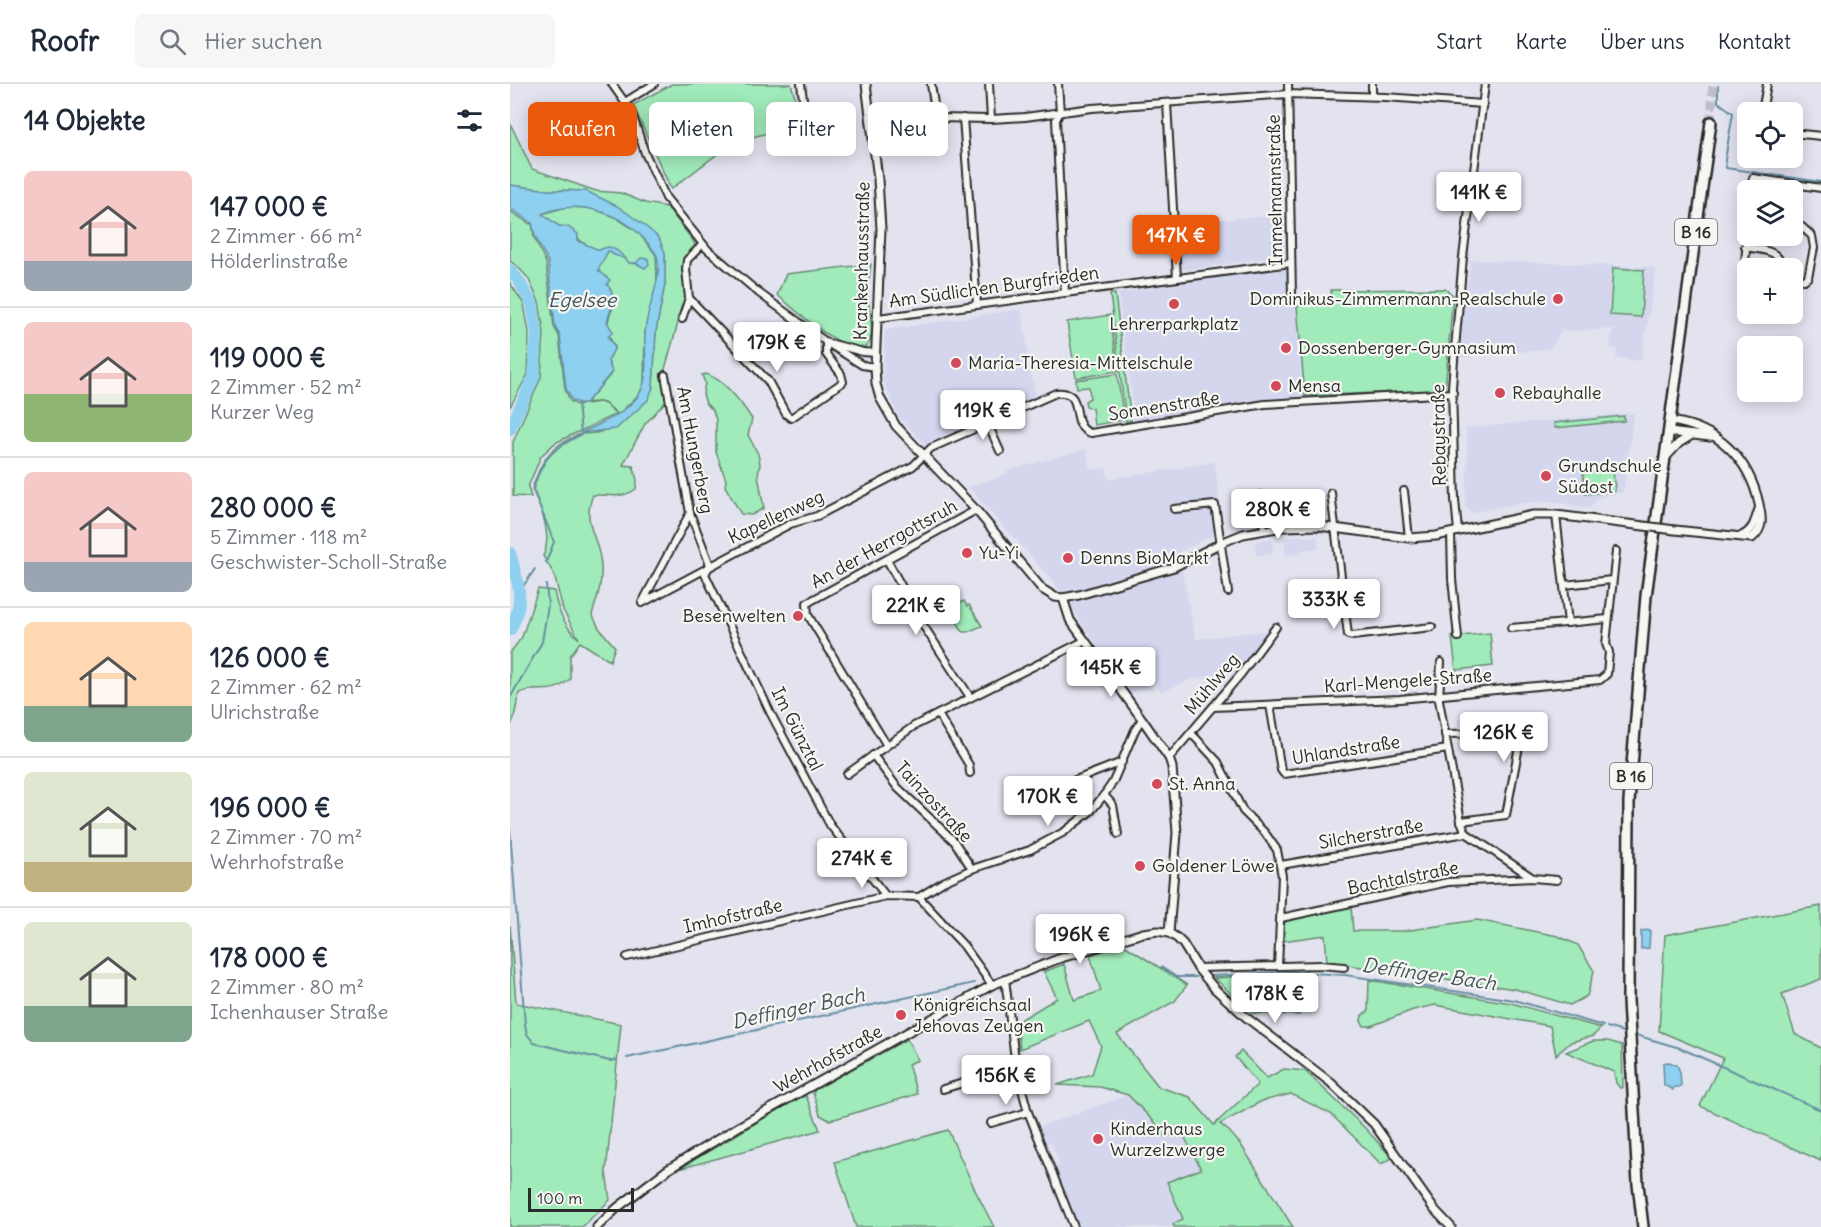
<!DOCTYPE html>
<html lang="de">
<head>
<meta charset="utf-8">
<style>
  body { margin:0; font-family:Delius,sans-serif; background:#f6f6f7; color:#1f2937; height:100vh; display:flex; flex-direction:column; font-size:22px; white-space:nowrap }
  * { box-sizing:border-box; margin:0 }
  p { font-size:20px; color:#747a83 }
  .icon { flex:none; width:33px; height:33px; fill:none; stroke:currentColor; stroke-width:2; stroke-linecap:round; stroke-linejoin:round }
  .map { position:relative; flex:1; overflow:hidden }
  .sheet { display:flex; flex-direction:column; background:#fff; width:510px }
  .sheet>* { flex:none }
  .banner { position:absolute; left:18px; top:18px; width:570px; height:54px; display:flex; gap:12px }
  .tools { position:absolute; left:1227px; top:18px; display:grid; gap:12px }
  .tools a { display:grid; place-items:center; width:66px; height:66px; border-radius:9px; background:#fff; box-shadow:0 3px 15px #0003; font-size:30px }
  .scale { position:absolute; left:18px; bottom:15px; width:106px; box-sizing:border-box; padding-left:6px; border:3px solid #2b2b2b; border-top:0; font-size:16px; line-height:21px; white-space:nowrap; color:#2b2b2b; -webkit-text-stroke:4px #f6f6f2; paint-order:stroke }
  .price { position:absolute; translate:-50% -51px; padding:0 14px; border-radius:6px; background:#fff; color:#222; font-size:20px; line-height:39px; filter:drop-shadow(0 2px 3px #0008) }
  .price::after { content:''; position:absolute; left:50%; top:36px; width:18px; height:14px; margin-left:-9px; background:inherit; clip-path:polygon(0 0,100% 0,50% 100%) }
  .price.on { background:#ea580c; color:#fff }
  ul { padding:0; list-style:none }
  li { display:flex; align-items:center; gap:18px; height:150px; padding:0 24px }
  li+li { border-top:2px solid #e0e1e3 }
  li span { display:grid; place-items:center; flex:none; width:168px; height:120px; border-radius:9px; color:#555 }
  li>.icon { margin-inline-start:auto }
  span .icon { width:72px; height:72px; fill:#fffc; stroke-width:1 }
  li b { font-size:26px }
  h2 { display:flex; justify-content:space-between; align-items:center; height:72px; padding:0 24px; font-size:26px }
  .tag { padding:0 21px; border-radius:9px; background:#fff; box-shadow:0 3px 15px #0003; font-size:21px; line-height:54px }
  .tag.on { background:#ea580c; color:#fff }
  header { display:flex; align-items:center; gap:36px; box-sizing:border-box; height:84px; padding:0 30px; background:#fff; border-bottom:2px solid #e0e1e3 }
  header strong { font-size:28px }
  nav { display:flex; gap:33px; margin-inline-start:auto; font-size:21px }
  .search { width:420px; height:54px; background:#f6f6f7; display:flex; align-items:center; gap:15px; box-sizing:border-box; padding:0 21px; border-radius:9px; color:#747a83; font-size:22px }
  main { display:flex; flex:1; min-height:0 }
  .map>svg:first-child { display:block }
</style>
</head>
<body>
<header>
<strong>Roofr</strong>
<div class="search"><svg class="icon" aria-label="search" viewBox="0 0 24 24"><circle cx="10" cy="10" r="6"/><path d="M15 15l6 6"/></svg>Hier suchen</div>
<nav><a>Start</a><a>Karte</a><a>Über uns</a><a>Kontakt</a></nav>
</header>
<main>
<section class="sheet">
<h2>14 Objekte<svg class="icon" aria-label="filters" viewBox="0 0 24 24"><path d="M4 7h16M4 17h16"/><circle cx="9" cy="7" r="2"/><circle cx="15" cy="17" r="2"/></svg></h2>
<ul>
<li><span style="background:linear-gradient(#f6c9c9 75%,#9aa5b1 0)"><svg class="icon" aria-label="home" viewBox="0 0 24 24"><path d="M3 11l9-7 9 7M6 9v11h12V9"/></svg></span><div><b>147 000 €</b><p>2 Zimmer · 66 m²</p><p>Hölderlinstraße</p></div></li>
<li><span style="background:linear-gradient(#f6c9c9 60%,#8fb573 0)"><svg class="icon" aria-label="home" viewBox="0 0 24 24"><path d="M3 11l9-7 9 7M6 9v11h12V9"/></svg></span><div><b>119 000 €</b><p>2 Zimmer · 52 m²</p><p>Kurzer Weg</p></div></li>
<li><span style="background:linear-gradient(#f6c9c9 75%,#9aa5b1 0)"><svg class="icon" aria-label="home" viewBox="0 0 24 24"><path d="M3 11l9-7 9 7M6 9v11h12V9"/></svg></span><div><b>280 000 €</b><p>5 Zimmer · 118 m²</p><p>Geschwister-Scholl-Straße</p></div></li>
<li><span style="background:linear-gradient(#ffd9b3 70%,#7fa58c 0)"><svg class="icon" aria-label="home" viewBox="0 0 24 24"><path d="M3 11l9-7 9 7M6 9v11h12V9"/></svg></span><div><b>126 000 €</b><p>2 Zimmer · 62 m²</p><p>Ulrichstraße</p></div></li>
<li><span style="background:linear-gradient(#dfe7d0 75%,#c2b280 0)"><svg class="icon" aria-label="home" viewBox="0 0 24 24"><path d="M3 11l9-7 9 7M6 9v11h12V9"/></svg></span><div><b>196 000 €</b><p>2 Zimmer · 70 m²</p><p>Wehrhofstraße</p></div></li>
<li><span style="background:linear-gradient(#dfe7d0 70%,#7fa58c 0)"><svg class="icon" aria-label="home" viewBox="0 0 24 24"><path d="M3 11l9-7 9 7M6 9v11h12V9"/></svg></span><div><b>178 000 €</b><p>2 Zimmer · 80 m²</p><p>Ichenhauser Straße</p></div></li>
</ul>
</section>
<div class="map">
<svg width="1311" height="1143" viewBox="0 0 1311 1143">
  <rect width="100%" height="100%" fill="#e2e3ef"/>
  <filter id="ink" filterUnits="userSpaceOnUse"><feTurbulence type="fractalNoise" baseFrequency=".0167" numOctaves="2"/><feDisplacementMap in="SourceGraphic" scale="12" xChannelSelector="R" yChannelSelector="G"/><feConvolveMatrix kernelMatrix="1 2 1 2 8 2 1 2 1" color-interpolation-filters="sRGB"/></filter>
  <g filter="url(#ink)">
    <g fill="#d4d6ed">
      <path d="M777 131V165L775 171 677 186 672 184 670 168 676 167 674 138Z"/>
      <path d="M961 176 1142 183 1146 187 1131 277 1106 274 1107 265 1100 264 1102 249 1105 245 1052 247 1039 265 946 274Z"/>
      <path d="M778 184 779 216 786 215 787 222 822 218 821 206 935 205 943 211 935 306 757 315 625 337 608 209Z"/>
      <path d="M511 225 525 313 416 362 389 333 373 296 375 246Z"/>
      <path d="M1124 329 1113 408 1087 414 1079 424 1040 417 1004 420 961 429 955 421 958 375 956 344Z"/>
      <path d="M576 365 581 386 596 384 598 395 705 378 713 446 668 469 686 555 761 546 727 590 683 595 651 608 645 598 620 610 543 497 458 403 498 390 497 387Z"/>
      <path d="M791 451 792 453 808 452 809 464 791 466V470L776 471 774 453Z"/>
      <path d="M762 454 763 470 746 471 745 458Z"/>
      <path d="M618 1011 650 1044 673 1052 691 1085 673 1135 663 1140 664 1143H570L544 1083 550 1081 541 1058 535 1060 529 1043Z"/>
    </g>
    <g fill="#a1ebba" stroke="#668b72" stroke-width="1.5">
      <path d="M162 0H281L293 39 222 59 161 105 123 21Z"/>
      <path d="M0 39 22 85 86 107 111 109 135 119 157 123 184 158 185 162 174 174 176 210 155 285 159 314 135 340 113 381 123 382 127 396 126 405C110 416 100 410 83 411 72 437 86 450 90 474 94 493 88 513 82 530L89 544 105 563 100 577 70 558 60 572V595C39 614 29 600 9 609L4 634 0 643V569L12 553 28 505 44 507C47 525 55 543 69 555L53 526 44 490 33 472C43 451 31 425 22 405 31 377 39 362 68 351 74 349 83 350 90 348 99 345 134 311 143 303L146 247 155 200V169L76 107 39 106 0 101Z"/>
      <path d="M56 123 81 124 105 133 128 148 146 171 147 198 135 245 134 300 129 310 108 331C95 318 94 316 76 319L102 289 98 277 105 263C96 249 95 237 104 222L97 199 88 186 98 167 115 174C101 164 103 169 89 166 75 163 66 154 58 143L49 142 32 130Z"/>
      <path d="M0 127 20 140 22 139 24 153 36 179 44 243 49 252 55 305 60 317 67 321 90 318 95 320 106 330 45 359 31 372 18 403 21 413 3 412V358L31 293 34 248 29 218 18 194 7 182 0 177Z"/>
      <path d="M361 180C360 190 357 202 358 213 359 227 367 252 356 263 327 267 289 228 267 211L276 190Z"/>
      <path d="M1103 184 1134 186 1131 233 1100 231Z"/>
      <path d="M0 199 14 220 19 248 18 290 0 323Z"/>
      <path d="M935 205 943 211 935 306 795 312 787 222 822 218 821 206Z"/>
      <path d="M600 210H605L621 337H616Z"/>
      <path d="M600 231 608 287 566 294 557 238Z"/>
      <path d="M196 290C215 296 231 318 242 335L238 351 248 370 250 380 248 391 254 424 242 431 231 430 215 402 216 396 206 368V336L203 326 196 320 193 310 195 299 192 291Z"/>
      <path d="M607 290 614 336 584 341 582 324 576 322 575 317 580 314 579 303 567 304 566 296Z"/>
      <path d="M1114 332V337L1045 344 1044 339Z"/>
      <path d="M1103 386 1105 407 1075 410 1073 389Z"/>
      <path d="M454 517 457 522 459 521 472 542 457 548H453L439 525Z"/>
      <path d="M980 549 983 582 946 586 942 553Z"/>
      <path d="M841 822 843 847H894L967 836 1048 852 1068 861 1084 887 1077 912 1060 921 1005 905 817 878 815 851 772 857 774 840 777 836Z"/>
      <path d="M1311 822V895L1272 910 1285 950 1311 964V1077L1190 1022 1213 974 1149 947 1155 851Z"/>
      <path d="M0 841 6 919 111 940 96 1088 100 1116 72 1143H0Z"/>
      <path d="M614 861 677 901 665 917 607 950 649 1003 680 1013 704 1041 748 1000 725 973 731 967 757 994 774 985 795 987 855 1044 882 1074 871 1080 821 1030 781 1010 752 1017 710 1040 719 1047 731 1061 783 1143H664L663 1140 673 1135 657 1098 691 1085 674 1052 652 1051 650 1044 618 1011 590 1003 547 1001 582 990 591 962 579 937 510 965 507 938 547 914 534 888 554 880 564 916 591 907 580 871Z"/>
      <path d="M786 889 789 931 743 929 704 894Z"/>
      <path d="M859 896 1001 919 1091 944 1083 952 1061 958 1046 971 1040 942 925 921 903 926 861 942H854L851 937 852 931 858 928Z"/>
      <path d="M397 955 408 976 398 980 407 1010 328 1034 319 1036 310 1031 303 1009 306 1005Z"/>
      <path d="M1083 957H1098L1112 961 1113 1003 1110 1004 1106 999 1104 988 1056 968Z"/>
      <path d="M296 1012 310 1046 169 1085 288 1014Z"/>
      <path d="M438 1046 466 1108 484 1143H346L325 1078Z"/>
    </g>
    <g fill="#8ed0ef" stroke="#668ea1" stroke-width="1.5">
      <path d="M0 101 39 106 76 107 107 122 134 141 149 154 155 169V200L146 247 143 303 138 316 106 345 71 349C92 339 113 331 128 312 140 296 134 267 135 249 136 224 153 196 147 172 145 167 139 161 136 157 111 128 67 114 32 130L49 142 58 143 68 150V157L89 166C92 165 95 163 99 163 106 164 116 174 119 179H126L131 174 138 175 139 180 135 184 127 180 119 179C116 173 108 173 102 170L101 168 98 167 88 186 100 196 97 200C108 214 101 223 97 238L103 248 98 253 105 263 98 277 102 288 76 319H68L62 316 56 305 50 252 45 242 38 178 25 152 22 139 0 124Z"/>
      <path d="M1140 846 1139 864 1131 865V847Z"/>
      <path d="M1159 978 1167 981 1170 988 1171 1001 1168 1003H1164L1163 1006 1154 1001 1153 979Z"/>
    </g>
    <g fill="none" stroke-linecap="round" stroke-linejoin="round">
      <g stroke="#668ea1" stroke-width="2">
        <path d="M1208 2V18L1223 29 1215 76 1216 84 1311 98"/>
        <path d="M68 319 71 350"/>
        <path d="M36 478 44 458 23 405C33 373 42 365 72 350"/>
        <path d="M10 507 25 485"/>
        <path d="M0 614 32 558 38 521 36 501"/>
        <path d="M0 746 15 941 17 950 24 959 100 977 106 976"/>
        <path d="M651 883 666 893H686"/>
        <path d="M701 892 786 888 835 891 1004 916 1093 942"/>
        <path d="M1097 943 1116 949"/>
        <path d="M1122 950 1170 964 1311 1026"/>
        <path d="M117 974 464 899"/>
      </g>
      <g stroke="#8ed0ef" stroke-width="12">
        <path d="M0 186 9 197 22 220 27 249 24 293 0 345"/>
        <path d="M0 469C8 498 16 517 0 546"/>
      </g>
      <path stroke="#bdbec8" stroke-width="9" stroke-dasharray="9 4.5" stroke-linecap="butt" d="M1201 38 1203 0"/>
      <defs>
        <g id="minor">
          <path d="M102 0 121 27 135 69 156 114 197 165 249 209 316 258 352 281 365 283"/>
          <path d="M291 0 294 22"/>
          <path d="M421 0 426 34"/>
          <path d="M479 0 481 35"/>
          <path d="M548 0 550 28 546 36 555 209"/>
          <path d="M778 0 782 211"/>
          <path d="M862 12V0"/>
          <path d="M115 18 144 0"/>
          <path d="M657 19 667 194"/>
          <path d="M1252 28 1257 0"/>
          <path d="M453 34 467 221"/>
          <path d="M362 40 426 34 481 35 515 33 582 24 778 10 875 13 973 20"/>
          <path d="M1282 49 1311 52"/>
          <path d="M1240 106 1243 94 1311 104"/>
          <path d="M1282 139 1292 143 1302 152 1304 164 1298 193 1294 196 1282 195"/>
          <path d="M193 160 177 176 176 185 179 214 258 297 276 330 281 334 333 298 331 290 316 270V258"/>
          <path d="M1235 163C1251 166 1270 165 1272 184"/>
          <path d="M1236 201 1234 194 1238 139"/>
          <path d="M368 234 781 179"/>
          <path d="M172 235 179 214"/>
          <path d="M323 260 353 268 366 269"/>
          <path d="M155 291 180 429 200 481 195 490 260 628 320 741 376 812"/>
          <path d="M477 338 490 367"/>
          <path d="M894 407 899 454"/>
          <path d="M821 409 838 551 842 552 922 543"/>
          <path d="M750 411 754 445"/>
          <path d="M664 425 705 421 718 508"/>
          <path d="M1046 431 1058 539"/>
          <path d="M948 447 945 416 942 304 944 276 953 173 975 0"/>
          <path d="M941 449 942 495 948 553"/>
          <path d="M377 476 411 538 460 613"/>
          <path d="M1054 501 1102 496"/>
          <path d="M132 519 280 440 307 432 403 382 421 364 546 309C578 305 557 343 581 349L755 320 943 309"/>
          <path d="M132 519 180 429"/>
          <path d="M1001 544 1098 535"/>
          <path d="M931 578 929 616 951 737 956 749 1023 794"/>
          <path d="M760 621 771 686 774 690 938 665"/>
          <path d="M703 623 890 615 1090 596 1097 590 1099 568 1096 560 1106 467"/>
          <path d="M428 630 459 681 460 689"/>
          <path d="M681 649 708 678 733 727 755 749 767 766 772 792 768 882"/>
          <path d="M935 650 1005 649 1009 652 1010 657 996 731 951 737"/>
          <path d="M376 660 298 531 297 519 466 426"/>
          <path d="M363 671 387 703 444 757 462 785"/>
          <path d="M659 674 731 590 766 543"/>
          <path d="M337 690 404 642 574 557"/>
          <path d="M545 704 612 678"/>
          <path d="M594 711 603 721 608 750"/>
          <path d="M771 781 956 749"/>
          <path d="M409 813 454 862 482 901"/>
          <path d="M771 834 938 798 1023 794 1047 796"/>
          <path d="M117 873 376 812 409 813 433 798 462 785 520 766 554 748 581 727 594 711 603 698 625 646 632 635"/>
          <path d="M687 884 811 881 834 883"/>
          <path d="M495 895 506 983 518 1028 564 1143"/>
          <path d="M433 1005 506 983"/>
          <path d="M481 1039 518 1028"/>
        </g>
        <g id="tertiary">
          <path d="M356 0 368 95 371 145 365 283 366 300 370 314 386 342 466 426 532 505 545 513 553 514 569 511 664 483 711 459 733 450 773 443 809 442 899 454 926 452 1023 431H1046L1126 441"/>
          <path d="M1160 337C1207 343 1239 374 1249 420 1252 434 1254 444 1242 454L1165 446"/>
          <path d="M1159 348 1200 353"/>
          <path d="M1155 374 1169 359 1182 351"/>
          <path d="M1232 452C1244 446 1245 437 1249 425"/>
          <path d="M553 514 560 536 632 635 659 674 662 683 667 749 659 849"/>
          <path d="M87 1143 107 1124 157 1086 228 1043 482 901 548 875 633 849 648 847 659 849 667 854 673 860 689 886 705 905 737 934 820 998 864 1040 924 1125 941 1143"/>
        </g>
        <path id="primary" d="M1133 1143 1128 1100 1118 916 1119 718 1136 512 1201 38"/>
      </defs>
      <use href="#minor" stroke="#2b2b2b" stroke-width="10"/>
      <use href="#tertiary" stroke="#2b2b2b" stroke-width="11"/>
      <use href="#primary" stroke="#2b2b2b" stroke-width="14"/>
      <use href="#minor" stroke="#f6f6f2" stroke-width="6"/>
      <use href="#tertiary" stroke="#f6f6f2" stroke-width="7"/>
      <use href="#primary" stroke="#f6f6f2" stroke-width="9"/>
      <defs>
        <path id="tertiary-bridge" d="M1126 441 1165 446"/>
      </defs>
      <use href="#tertiary-bridge" stroke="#2b2b2b" stroke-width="11" stroke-linecap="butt"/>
      <use href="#tertiary-bridge" stroke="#f6f6f2" stroke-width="7"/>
    </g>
  </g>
  <g fill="#d1495b" stroke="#f6f6f2" stroke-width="2">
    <circle cx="1048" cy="215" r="6"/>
    <circle cx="664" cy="220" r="6"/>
    <circle cx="776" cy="264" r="6"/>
    <circle cx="446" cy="279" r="6"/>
    <circle cx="766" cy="302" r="6"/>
    <circle cx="990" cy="309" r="6"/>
    <circle cx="1036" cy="392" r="6"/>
    <circle cx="457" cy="469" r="6"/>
    <circle cx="558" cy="474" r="6"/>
    <circle cx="288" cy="532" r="6"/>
    <circle cx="647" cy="700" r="6"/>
    <circle cx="630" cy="782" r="6"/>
    <circle cx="391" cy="931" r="6"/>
    <circle cx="588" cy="1055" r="6"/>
  </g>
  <g text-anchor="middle" stroke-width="4.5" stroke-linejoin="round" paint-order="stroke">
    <g fill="#f6f6f2" stroke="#686867" stroke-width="1.5">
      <rect x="1165" y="135" width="42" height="26" rx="4.5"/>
      <rect x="1100" y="679" width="42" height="26" rx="4.5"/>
    </g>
    <g font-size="16" font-weight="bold" fill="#2b2b2b">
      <text x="1186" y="154">B 16</text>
      <text x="1121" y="698">B 16</text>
    </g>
    <g font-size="18" fill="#2b2b2b" stroke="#f6f6f2">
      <text transform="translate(765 106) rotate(-91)" y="6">Immelmannstraße</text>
      <text transform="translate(352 177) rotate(-89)" y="6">Krankenhausstraße</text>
      <text transform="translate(484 203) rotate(-8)" y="6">Am Südlichen Burgfrieden</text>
      <text transform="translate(654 322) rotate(-9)" y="6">Sonnenstraße</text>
      <text transform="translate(929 351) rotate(-91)" y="6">Rebaystraße</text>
      <text transform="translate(185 366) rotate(79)" y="6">Am Hungerberg</text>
      <text transform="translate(266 433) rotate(-25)" y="6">Kapellenweg</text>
      <text transform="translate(374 460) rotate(-29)" y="6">An der Herrgottsruh</text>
      <text transform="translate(898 597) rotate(-4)" y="6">Karl-Mengele-Straße</text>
      <text transform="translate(702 600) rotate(-50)" y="6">Mühlweg</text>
      <text transform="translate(287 645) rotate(63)" y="6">Im Günztal</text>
      <text transform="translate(836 666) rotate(-9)" y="6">Uhlandstraße</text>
      <text transform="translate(424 718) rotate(47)" y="6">Tainzostraße</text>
      <text transform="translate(861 750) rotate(-10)" y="6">Silcherstraße</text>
      <text transform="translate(893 794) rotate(-11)" y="6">Bachtalstraße</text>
      <text transform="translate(223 832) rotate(-13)" y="6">Imhofstraße</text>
      <text transform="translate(318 975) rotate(-29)" y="6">Wehrhofstraße</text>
    </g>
    <g font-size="18" fill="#2b2b2b" stroke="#f6f6f2" text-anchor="start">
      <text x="1036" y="221" text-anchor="end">Dominikus-Zimmermann-Realschule</text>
      <text x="664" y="246" text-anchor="middle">Lehrerparkplatz</text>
      <text x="788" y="270">Dossenberger-Gymnasium</text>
      <text x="458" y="285">Maria-Theresia-Mittelschule</text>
      <text x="778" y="308">Mensa</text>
      <text x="1002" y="315">Rebayhalle</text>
      <text x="1048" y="388">Grundschule<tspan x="1048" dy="21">Südost</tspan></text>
      <text x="469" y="475">Yu-Yi</text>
      <text x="570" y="480">Denns BioMarkt</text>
      <text x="276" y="538" text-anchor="end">Besenwelten</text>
      <text x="659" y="706">St. Anna</text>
      <text x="642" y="788">Goldener Löwe</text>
      <text x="403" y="927">Königreichsaal<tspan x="403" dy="21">Jehovas Zeugen</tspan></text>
      <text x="600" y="1051">Kinderhaus<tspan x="600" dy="21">Wurzelzwerge</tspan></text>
    </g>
    <g font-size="20" font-style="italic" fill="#44545c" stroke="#f6f6f2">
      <text x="72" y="223">Egelsee</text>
      <text transform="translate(919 890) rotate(8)" y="7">Deffinger Bach</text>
      <text transform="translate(288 924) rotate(-12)" y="7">Deffinger Bach</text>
    </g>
  </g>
</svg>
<div class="tools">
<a><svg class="icon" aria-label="locate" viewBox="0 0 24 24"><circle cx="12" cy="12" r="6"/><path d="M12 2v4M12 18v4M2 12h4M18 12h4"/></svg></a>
<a><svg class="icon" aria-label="layers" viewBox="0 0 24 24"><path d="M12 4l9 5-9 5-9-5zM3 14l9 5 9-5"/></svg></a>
<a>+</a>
<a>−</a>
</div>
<div class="scale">100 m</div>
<b class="price" style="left:969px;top:139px">141K €</b>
<b class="price on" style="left:666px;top:182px">147K €</b>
<b class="price" style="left:267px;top:289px">179K €</b>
<b class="price" style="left:473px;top:357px">119K €</b>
<b class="price" style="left:768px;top:456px">280K €</b>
<b class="price" style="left:824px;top:546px">333K €</b>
<b class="price" style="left:406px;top:552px">221K €</b>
<b class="price" style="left:601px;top:614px">145K €</b>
<b class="price" style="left:994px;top:679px">126K €</b>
<b class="price" style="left:538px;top:743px">170K €</b>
<b class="price" style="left:352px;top:805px">274K €</b>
<b class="price" style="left:570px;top:881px">196K €</b>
<b class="price" style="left:765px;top:940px">178K €</b>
<b class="price" style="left:496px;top:1022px">156K €</b>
<div class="banner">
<a class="tag on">Kaufen</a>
<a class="tag">Mieten</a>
<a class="tag">Filter</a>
<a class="tag">Neu</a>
</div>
</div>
</main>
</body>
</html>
